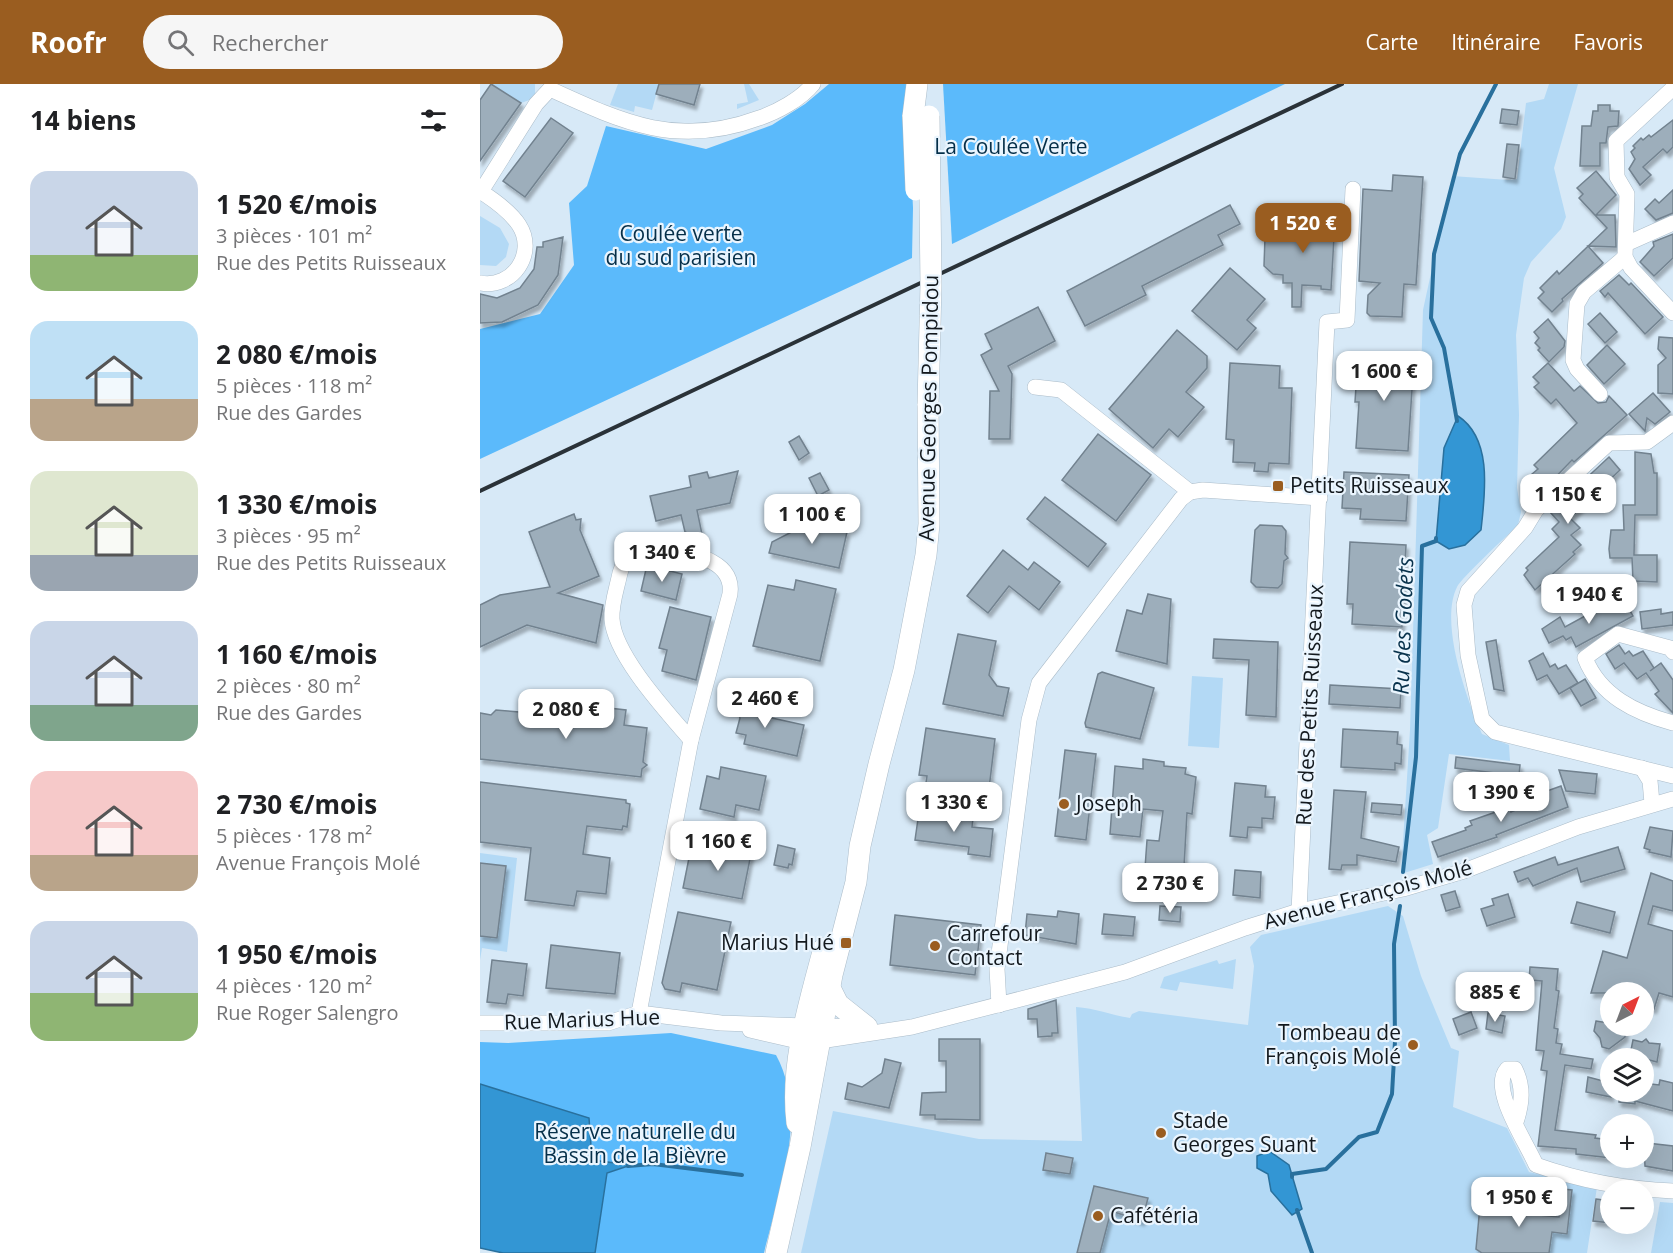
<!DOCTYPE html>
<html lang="fr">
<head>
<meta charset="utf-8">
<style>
  body { margin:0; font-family:"Open Sans",sans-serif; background:#f6f6f6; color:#202124; height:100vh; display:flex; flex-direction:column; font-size:22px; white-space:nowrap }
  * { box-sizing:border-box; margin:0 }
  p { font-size:20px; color:#757577 }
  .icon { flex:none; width:33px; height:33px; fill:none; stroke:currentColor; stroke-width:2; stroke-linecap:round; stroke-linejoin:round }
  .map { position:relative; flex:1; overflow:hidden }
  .sheet { display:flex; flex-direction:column; background:#fff; width:480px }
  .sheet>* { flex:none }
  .needle { width:39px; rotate:42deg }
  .controls { position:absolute; left:1120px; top:898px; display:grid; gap:12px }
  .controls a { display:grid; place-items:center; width:54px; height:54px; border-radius:50%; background:#fff; box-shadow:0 6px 24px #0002; font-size:30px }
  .price { position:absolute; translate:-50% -51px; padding:0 14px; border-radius:12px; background:#fff; color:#222; font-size:20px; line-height:39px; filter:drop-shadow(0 2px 3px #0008) }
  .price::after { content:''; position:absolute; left:50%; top:36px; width:18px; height:14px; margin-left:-9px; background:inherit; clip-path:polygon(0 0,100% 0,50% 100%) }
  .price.on { background:#9a5d20; color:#fff }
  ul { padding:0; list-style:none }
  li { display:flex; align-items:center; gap:18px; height:150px; padding:0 30px }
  li span { display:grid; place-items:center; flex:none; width:168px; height:120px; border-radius:18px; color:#555 }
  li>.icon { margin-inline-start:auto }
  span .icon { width:72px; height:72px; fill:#fffc; stroke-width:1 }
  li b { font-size:26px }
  h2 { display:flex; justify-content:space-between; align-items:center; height:72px; padding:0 30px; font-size:26px }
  header { display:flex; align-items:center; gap:36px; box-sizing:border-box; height:84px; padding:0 30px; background:#9a5d20; color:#fff }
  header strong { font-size:28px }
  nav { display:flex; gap:33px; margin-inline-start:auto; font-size:21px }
  .search { width:420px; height:54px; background:#f6f6f6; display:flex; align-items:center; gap:15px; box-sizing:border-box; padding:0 21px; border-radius:33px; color:#757577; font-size:22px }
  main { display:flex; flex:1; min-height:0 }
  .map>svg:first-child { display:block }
</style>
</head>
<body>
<header>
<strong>Roofr</strong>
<div class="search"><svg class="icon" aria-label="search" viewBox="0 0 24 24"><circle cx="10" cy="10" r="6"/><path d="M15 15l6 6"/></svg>Rechercher</div>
<nav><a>Carte</a><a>Itinéraire</a><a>Favoris</a></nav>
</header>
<main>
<section class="sheet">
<h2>14 biens<svg class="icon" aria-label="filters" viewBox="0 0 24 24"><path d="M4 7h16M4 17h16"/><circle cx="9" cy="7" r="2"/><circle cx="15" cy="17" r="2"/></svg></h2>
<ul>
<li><span style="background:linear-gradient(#c9d6e8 70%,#8fb573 0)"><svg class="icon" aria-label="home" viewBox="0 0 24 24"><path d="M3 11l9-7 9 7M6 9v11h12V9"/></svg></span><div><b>1 520 €/mois</b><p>3 pièces · 101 m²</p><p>Rue des Petits Ruisseaux</p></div></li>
<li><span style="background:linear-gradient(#bfe0f5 65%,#b9a48a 0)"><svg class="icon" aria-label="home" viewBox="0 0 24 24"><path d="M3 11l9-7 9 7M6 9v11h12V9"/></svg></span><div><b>2 080 €/mois</b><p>5 pièces · 118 m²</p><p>Rue des Gardes</p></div></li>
<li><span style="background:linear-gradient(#dfe7d0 70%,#9aa5b1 0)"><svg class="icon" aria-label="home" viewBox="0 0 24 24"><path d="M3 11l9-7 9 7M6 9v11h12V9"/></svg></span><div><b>1 330 €/mois</b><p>3 pièces · 95 m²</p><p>Rue des Petits Ruisseaux</p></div></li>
<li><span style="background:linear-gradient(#c9d6e8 70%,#7fa58c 0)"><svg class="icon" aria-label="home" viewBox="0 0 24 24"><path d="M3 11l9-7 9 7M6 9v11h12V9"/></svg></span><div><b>1 160 €/mois</b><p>2 pièces · 80 m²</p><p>Rue des Gardes</p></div></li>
<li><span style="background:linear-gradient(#f6c9c9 70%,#b9a48a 0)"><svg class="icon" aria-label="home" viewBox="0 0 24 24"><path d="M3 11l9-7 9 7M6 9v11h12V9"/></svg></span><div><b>2 730 €/mois</b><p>5 pièces · 178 m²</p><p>Avenue François Molé</p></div></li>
<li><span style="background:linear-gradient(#c9d6e8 60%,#8fb573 0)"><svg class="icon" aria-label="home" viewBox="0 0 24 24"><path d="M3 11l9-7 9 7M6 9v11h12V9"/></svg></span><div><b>1 950 €/mois</b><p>4 pièces · 120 m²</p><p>Rue Roger Salengro</p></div></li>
</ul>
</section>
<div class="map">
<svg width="1193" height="1169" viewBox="0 0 1193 1169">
  <defs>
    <filter id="shadow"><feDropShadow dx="2.5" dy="4.5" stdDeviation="1.5" flood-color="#0004"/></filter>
  </defs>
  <rect width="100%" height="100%" fill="#d7e9f7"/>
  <g fill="#b3d9f5">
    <path d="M12 0H55V14L41 19Z"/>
    <path d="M138 0H179L172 26 155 22 154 28 130 21Z"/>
    <path d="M264 0H269L279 16 257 25V20L268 18Z"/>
    <path d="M1069 0H1098L1074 84 1086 133 1081 145 1051 178 1044 194 1036 251 1039 331 1037 404 1041 428 1038 441C1027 452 982 493 977 503 959 539 987 616 1002 650L1029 661 1030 677 969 670 958 744 947 751 953 780 921 790 930 646 943 226 972 92 1028 96 1037 95 1046 19 1064 15Z"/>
    <path d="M0 132 20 144 29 160 26 173 16 182 0 181Z"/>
    <path d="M712 592 743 594 739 664 708 662Z"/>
    <path d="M0 769 37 774 27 868 2 864 0 876Z"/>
    <path d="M908 822 923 832 941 892 971 964 979 967 973 1023 1027 1044 1049 1088 1117 1103 1107 1169H321L353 1027 499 1055 602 1057 596 923C615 924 631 931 650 934L652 930 659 927 768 941 774 882 770 863 781 851Z"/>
    <path d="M756 875 753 905 700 898 697 907 680 904 684 893 737 876 739 880Z"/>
    <path d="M1180 1118 1193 1119V1169H1171Z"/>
  </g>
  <g fill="#5bbafb">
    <path d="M349 0H427L433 124 432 174 0 375V245L60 230 94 181 89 119 107 102 126 42 226 65 292 41 325 20Z"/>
    <path d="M463 0H805L472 160Z"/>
    <path d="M191 949 296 971C329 1032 299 1107 284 1169H115L127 1089 149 1082 111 1076 108 1034 0 1000V958L28 959Z"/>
  </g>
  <g fill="#3396d4" stroke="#29709d" stroke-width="1.5">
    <path d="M978 332C1013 355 1005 409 1001 446L985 461 969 465 956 457 964 364Z"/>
    <path d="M0 1000 109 1034 112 1076 151 1081 127 1089 115 1169H23L0 1164Z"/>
    <path d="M789 1067 809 1081 822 1125 812 1131 791 1107 788 1090 777 1084V1072Z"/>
  </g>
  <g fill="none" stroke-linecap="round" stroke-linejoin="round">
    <g stroke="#29709d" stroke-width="4">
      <path d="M977 337 964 264 951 234 954 170 980 70 1016 0"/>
      <path d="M923 788 936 673 942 462 956 457V454"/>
      <path d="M148 1082 173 1080 262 1091"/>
      <path d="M812 1093V1090L846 1085 879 1053 897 1048 912 1010 915 957 914 860 920 822"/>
      <path d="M817 1126 832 1169"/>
    </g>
  </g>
  <g fill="#9daebb" stroke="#72828f" stroke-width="1.5" filter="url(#shadow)">
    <path d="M11 0 41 19 0 77V16Z"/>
    <path d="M179 0H220L214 21 176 10Z"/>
    <path d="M1118 21H1130V27H1139L1138 42 1128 43 1126 59H1120V82H1100L1102 42H1111L1113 27H1118Z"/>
    <path d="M1022 25 1039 27 1037 41 1020 39Z"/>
    <path d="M71 34 93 49 45 113 23 97Z"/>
    <path d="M1193 36V63L1187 69 1183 65 1163 83 1171 91 1160 101 1149 85 1155 75 1151 68 1155 64 1153 62 1161 54 1163 56 1169 51 1171 53Z"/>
    <path d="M1027 60 1039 61 1035 95 1023 93Z"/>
    <path d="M1116 87 1136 111 1116 131H1135L1136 163 1108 162 1123 179 1082 215 1083 217 1072 228 1058 214 1064 208 1060 204 1077 187 1079 190 1127 144 1099 114 1103 110 1097 104Z"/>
    <path d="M913 91 943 93 936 201 924 200 922 233 890 232 887 229 888 211 900 199 879 197 883 105 912 107Z"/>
    <path d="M1193 106V129L1176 136 1165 125 1175 115 1179 119Z"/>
    <path d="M750 121 760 140 738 151 743 161 662 202 666 211 605 242 587 207Z"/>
    <path d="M834 129 850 130 855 136 851 206 841 205V202L822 201 821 223H812V199H803V191L793 190 784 182 785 153Z"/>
    <path d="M1193 150V174L1174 192 1160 178 1174 162 1173 158Z"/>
    <path d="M83 153 78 191 58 221 22 238 0 239V210L17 214 40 204 54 185 57 163H63V158Z"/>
    <path d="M750 184 785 215 767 236 776 244 757 266 712 227Z"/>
    <path d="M1139 191 1149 201 1151 199 1183 233 1165 250 1128 209 1125 213 1120 207Z"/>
    <path d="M558 223 575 257 528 282 532 290 530 355H509L510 307H519L501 271 512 265 505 250Z"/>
    <path d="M1120 229 1137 248 1125 259 1108 240Z"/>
    <path d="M1068 235 1085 257 1084 263 1069 278 1058 266 1060 264 1055 259 1059 254 1054 248Z"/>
    <path d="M697 246 727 272V284L706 308 724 323 698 353 689 345 673 364 629 325Z"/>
    <path d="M1179 253 1193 254V310L1178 309V281L1186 274 1178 265Z"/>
    <path d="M1127 261 1145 280 1124 300 1107 281Z"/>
    <path d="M878 271 934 275 928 367 876 364 879 318H875Z"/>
    <path d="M750 279 800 282 799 304H812L809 380 789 379 788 388 774 387 775 379 753 378 754 356 746 355Z"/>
    <path d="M1068 279 1094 307 1100 302 1118 319 1126 318 1129 312 1147 331 1094 378 1092 376 1065 404 1052 390 1058 385 1054 381 1097 339 1076 315 1071 320 1054 303 1059 299 1053 293Z"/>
    <path d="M1173 309 1190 328 1175 340 1167 334 1165 347 1149 330Z"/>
    <path d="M618 350 671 391 636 437 582 396Z"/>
    <path d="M319 352 329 369 319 376 309 358Z"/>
    <path d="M1155 368 1171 370 1174 389H1177V431H1155L1154 471H1177V498L1153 497 1152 474H1130L1129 465 1131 446H1144L1143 421H1155Z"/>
    <path d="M1129 373 1140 386 1090 434 1100 444 1091 451 1101 461 1093 468 1095 470 1055 506 1044 491 1048 486 1046 484 1079 453 1072 445 1079 438 1070 428Z"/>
    <path d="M258 387 250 419 217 426 223 455 205 448 201 431 176 437 170 412 211 403 209 392 227 388 229 394Z"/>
    <path d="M864 388 929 391 926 437 880 435 881 425 862 424Z"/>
    <path d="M340 389 349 406 338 412 329 394Z"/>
    <path d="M565 413 626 460 608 483 547 435Z"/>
    <path d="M94 430 96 436 101 435 100 446 119 492 78 509 123 521 116 559 47 541 0 563V521L20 511 70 503 49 448Z"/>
    <path d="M329 439 367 448 359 484 289 469 292 458Z"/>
    <path d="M780 441 802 442 806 447 805 470 808 474 804 477 802 500 798 504 776 503 771 498 775 446Z"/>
    <path d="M870 458 926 461 922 543 872 540 873 520H867Z"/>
    <path d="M523 466 548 486 554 478 580 498 559 526 529 502 508 529 487 512Z"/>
    <path d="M167 481 202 490 196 516 161 507Z"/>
    <path d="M316 496 356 505 340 577 273 562 288 501 314 506Z"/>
    <path d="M668 510 691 515 687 580 636 567 647 526 662 530Z"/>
    <path d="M1144 516 1153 532 1096 563 1091 553 1086 556 1083 552 1069 559 1062 545 1080 533 1085 543 1116 526 1124 524 1125 526Z"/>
    <path d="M190 523 231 533 216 596 182 587 187 566 179 564Z"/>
    <path d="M1181 525V530L1193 528V541L1162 545 1160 528Z"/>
    <path d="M478 550 516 557 509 591 517 602 529 604 523 632 463 620Z"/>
    <path d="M734 555 798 558 796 633 766 631 769 576 733 574Z"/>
    <path d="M1016 556 1024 607 1014 605 1006 558Z"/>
    <path d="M1139 561 1145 570 1149 567 1153 572 1163 567 1174 584 1170 587 1181 579 1193 596V629L1175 610 1179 607 1166 589 1157 595 1144 579 1135 585 1126 570Z"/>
    <path d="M1063 569 1070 583 1075 580 1078 585 1086 581 1098 599 1079 610 1067 591 1057 596 1049 577Z"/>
    <path d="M622 588 674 604 660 655 606 643 605 639 618 590Z"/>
    <path d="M1105 595 1116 614 1101 622 1090 604Z"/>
    <path d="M850 601 921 605 920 624 849 620Z"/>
    <path d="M246 608 271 620 274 630 324 641 317 672 264 660 266 651 256 649 260 634 257 627 240 618Z"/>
    <path d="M76 618 146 626 144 641 167 644 163 678 167 681 162 685 161 693 0 675V629L11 631 16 626 39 628 44 635 54 636 62 631 74 632Z"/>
    <path d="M446 644 515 655 508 713 445 705 447 692 439 691Z"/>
    <path d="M863 645 918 648 917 660 922 661 921 680 915 679V686L861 683Z"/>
    <path d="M585 666 616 670 606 756 575 752Z"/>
    <path d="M976 673 1040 681 1039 692 975 684Z"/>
    <path d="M663 675 684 678V682L706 684 705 690 716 693 712 730 707 729 703 801 664 798 667 756 679 757 683 727 663 725 660 753 630 750 635 682 663 685Z"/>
    <path d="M241 683 286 692 279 726 256 721 254 733 220 725 227 692 239 695Z"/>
    <path d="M1079 686 1117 690 1115 710 1086 707Z"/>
    <path d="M0 698 146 716V719L150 720 147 743 143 742 142 746 107 742 103 770 130 774 126 810 97 807 94 822 45 816 51 764 0 758Z"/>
    <path d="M755 699 786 702 785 713H795L793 735 782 734V744L768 743 767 754 750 752Z"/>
    <path d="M1081 702 1088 723 1016 751 1017 753 958 773 952 758 986 746 985 744 992 741 990 737 1030 723 1031 728 1065 714 1064 711 1068 710 1067 707Z"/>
    <path d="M854 706 886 708 881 754 919 763 916 778 877 771V781H862L861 786 849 785Z"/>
    <path d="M892 719 922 721 921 731 891 728Z"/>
    <path d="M439 728 493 735 492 743 513 745 510 773 488 770 489 763 435 756Z"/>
    <path d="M1170 743 1193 747 1191 773 1169 768 1170 766 1164 764Z"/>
    <path d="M224 760 271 770 262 815 203 804 210 769 221 772Z"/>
    <path d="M298 761 315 765 312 781 309 780 308 784 294 781Z"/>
    <path d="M1138 763 1145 785 1101 798 1097 784 1053 802 1048 794 1038 798 1034 788 1075 773 1078 781Z"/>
    <path d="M0 779 26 782 17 854 0 852Z"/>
    <path d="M755 786 781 788 780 814 753 811Z"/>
    <path d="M1171 789 1193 797V827L1173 822 1168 840 1193 847V913L1179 909 1174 925 1164 922V909H1111L1123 867 1147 874Z"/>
    <path d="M975 807 980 823 966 827 961 811Z"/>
    <path d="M1028 810 1035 833 1007 842 1001 825 1014 821 1012 815Z"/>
    <path d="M1097 818 1135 828 1130 849 1091 839Z"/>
    <path d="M680 822 701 823 700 838 679 836Z"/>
    <path d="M578 827 599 830 596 860 545 851 547 830 577 833Z"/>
    <path d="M198 828 251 838 237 906 202 899 200 908 185 905 182 899Z"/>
    <path d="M624 830 655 833 653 852 622 850Z"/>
    <path d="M415 831 501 841 495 891 410 881Z"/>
    <path d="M71 861 140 869 135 910 66 904Z"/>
    <path d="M12 876 47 880 43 912 28 910 26 920 7 918Z"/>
    <path d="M1050 883 1078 885 1076 906 1079 907 1074 944 1078 945 1076 959 1082 960 1080 970 1113 975 1111 985 1085 981 1075 1046 1116 1051 1115 1054 1131 1056V1074L1096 1070V1065L1058 1062 1067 987 1061 986 1064 967 1056 966 1062 897 1049 896Z"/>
    <path d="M576 916 578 949H572V952L558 953 557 935H548V925Z"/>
    <path d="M991 928 997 944 979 951 973 935Z"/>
    <path d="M1008 929 1025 932 1022 949 1006 945Z"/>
    <path d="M1116 937 1129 939 1128 942H1146L1145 953 1129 965 1122 963 1120 954 1114 947Z"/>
    <path d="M459 955H500V1036L455 1035V1031H440L442 1009 466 1008V977H459Z"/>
    <path d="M1166 955 1169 959 1180 960 1177 978 1150 971 1153 956 1162 958Z"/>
    <path d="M405 975 421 979 409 1024 365 1015 368 999 382 1003 402 989Z"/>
    <path d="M1108 993 1131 999V1013L1106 1008Z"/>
    <path d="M1180 996 1193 999V1027L1155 1017V1020L1139 1018V1008H1164V999L1179 1001Z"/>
    <path d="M1167 1059 1193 1062V1087L1165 1082 1164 1062 1167 1063Z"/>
    <path d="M566 1069 593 1074 590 1090 563 1086Z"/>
    <path d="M614 1102 668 1114 662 1137 631 1127 620 1169H597Z"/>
    <path d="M1082 1105 1092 1106 1087 1150 1072 1148 1069 1169H1002L996 1165 1001 1111 1017 1113 1016 1127 1079 1133Z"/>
    <path d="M1116 1115 1131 1117V1139L1113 1137Z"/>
  </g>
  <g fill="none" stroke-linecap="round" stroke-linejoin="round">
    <defs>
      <g id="minor">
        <path d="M1193 4 1136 57 1137 93 1147 110 1145 173 1151 184 1193 229"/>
        <path d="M0 107C14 116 30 127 39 141 57 169 33 205 0 199"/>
        <path d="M0 109 56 20 70 5C144 39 198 64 279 34 297 28 321 15 333 0"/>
        <path d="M1146 160 1193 139"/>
        <path d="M555 303 581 306 710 408"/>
        <path d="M1120 310 1097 285 1093 276 1097 220 1104 208 1145 173"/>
        <path d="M1193 339 1167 358 1129 359 1056 426 1045 444 988 507 984 521 988 571 1002 635 1015 648 1193 692"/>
        <path d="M176 462C202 469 255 472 250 510L211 656C187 628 134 571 132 535 131 520 137 504 140 489 145 471 157 461 176 462Z"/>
        <path d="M1193 568 1190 564 1138 550 1105 574C1120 612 1156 629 1193 639"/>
        <path d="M1162 684 1170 697 1172 719"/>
        <path d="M819 827 847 238 867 236 873 105"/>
        <path d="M519 921 517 885 549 636 559 599 701 415 710 408 723 406 840 414"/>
        <path d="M159 929 211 656"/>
        <path d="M0 939H128L159 929 241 939 325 942"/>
        <path d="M341 942 389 943"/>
        <path d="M270 946 322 958"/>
        <path d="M340 957 432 943 645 888 765 844 819 827 923 805 984 787 1098 743 1193 715"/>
        <path d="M1036 1038C1042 1020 1044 1003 1035 985H1027C1009 1005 1047 1059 1056 1081 1101 1097 1145 1105 1193 1107"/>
      </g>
      <g id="secondary">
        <path d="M433 32 437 0"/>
        <path d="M350 904 358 920 387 943"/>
        <path d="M317 1039C310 981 329 920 344 864"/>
        <path d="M296 1169 320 1063 352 891 376 798 380 762 399 680 424 586 446 471 449 440 448 320"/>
      </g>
    </defs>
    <use href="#minor" stroke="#abbcc9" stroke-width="16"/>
    <use href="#secondary" stroke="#abbcc9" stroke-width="22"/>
    <use href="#minor" stroke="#fff" stroke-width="15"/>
    <use href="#secondary" stroke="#fff" stroke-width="21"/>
    <path stroke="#2a3238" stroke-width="4" d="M0 407 862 0"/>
    <defs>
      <g id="secondary-bridge">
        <path d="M433 32 436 106"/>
        <path d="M448 320 451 201 449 32"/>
      </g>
    </defs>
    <use href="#secondary-bridge" stroke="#abbcc9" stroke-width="22" stroke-linecap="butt"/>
    <use href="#secondary-bridge" stroke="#fff" stroke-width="21"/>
  </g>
  <g fill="#9a5d20" stroke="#eaf5fe" stroke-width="2">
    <rect x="792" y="396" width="12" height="12" rx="3"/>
    <circle cx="584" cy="720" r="6"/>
    <rect x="360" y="853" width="12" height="12" rx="3"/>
    <circle cx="455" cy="862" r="6"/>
    <circle cx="933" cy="961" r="6"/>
    <circle cx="681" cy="1049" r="6"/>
    <circle cx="618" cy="1132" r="6"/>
  </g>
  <g text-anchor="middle" stroke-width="4.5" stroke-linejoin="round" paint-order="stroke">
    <g font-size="21" fill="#052f49" stroke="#eaf5fe">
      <text x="531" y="70">La Coulée Verte</text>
      <text x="201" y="157">Coulée verte<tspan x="201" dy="24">du sud parisien</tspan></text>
      <text x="155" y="1055">Réserve naturelle du<tspan x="155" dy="24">Bassin de la Bièvre</tspan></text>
    </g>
    <g font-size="21" fill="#13191e" stroke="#eaf5fe">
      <text transform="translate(449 324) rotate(-89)" y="7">Avenue Georges Pompidou</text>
      <text transform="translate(830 621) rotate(-87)" y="7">Rue des Petits Ruisseaux</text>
      <text transform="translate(888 811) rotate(-15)" y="7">Avenue François Molé</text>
      <text transform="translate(102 936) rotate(-2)" y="7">Rue Marius Hue</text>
    </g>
    <g font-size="21" fill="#13191e" stroke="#eaf5fe" text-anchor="start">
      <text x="810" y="409">Petits Ruisseaux</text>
      <text x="596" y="727">Joseph</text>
      <text x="467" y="857">Carrefour<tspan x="467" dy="24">Contact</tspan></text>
      <text x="354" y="866" text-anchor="end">Marius Hué</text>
      <text x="921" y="956" text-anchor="end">Tombeau de<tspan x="921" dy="24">François Molé</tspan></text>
      <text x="693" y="1044">Stade<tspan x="693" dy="24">Georges Suant</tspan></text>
      <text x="630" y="1139">Cafétéria</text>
    </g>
    <g font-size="22" font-style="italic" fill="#08324c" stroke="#eaf5fe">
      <text transform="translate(923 542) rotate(-88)" y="8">Ru des Godets</text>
    </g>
  </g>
</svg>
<div class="controls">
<a><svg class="needle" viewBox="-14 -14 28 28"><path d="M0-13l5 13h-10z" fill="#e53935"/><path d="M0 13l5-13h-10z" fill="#757577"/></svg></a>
<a><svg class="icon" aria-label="layers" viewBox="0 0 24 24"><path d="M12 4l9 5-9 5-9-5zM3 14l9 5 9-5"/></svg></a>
<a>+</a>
<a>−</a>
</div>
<b class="price on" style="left:823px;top:170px">1 520 €</b>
<b class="price" style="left:904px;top:318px">1 600 €</b>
<b class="price" style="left:1088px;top:441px">1 150 €</b>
<b class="price" style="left:332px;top:461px">1 100 €</b>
<b class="price" style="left:182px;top:499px">1 340 €</b>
<b class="price" style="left:1109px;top:541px">1 940 €</b>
<b class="price" style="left:285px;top:645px">2 460 €</b>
<b class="price" style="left:86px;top:656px">2 080 €</b>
<b class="price" style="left:1021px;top:739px">1 390 €</b>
<b class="price" style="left:474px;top:749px">1 330 €</b>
<b class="price" style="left:238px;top:788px">1 160 €</b>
<b class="price" style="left:690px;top:830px">2 730 €</b>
<b class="price" style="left:1015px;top:939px">885 €</b>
<b class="price" style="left:1039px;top:1144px">1 950 €</b>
</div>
</main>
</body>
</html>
